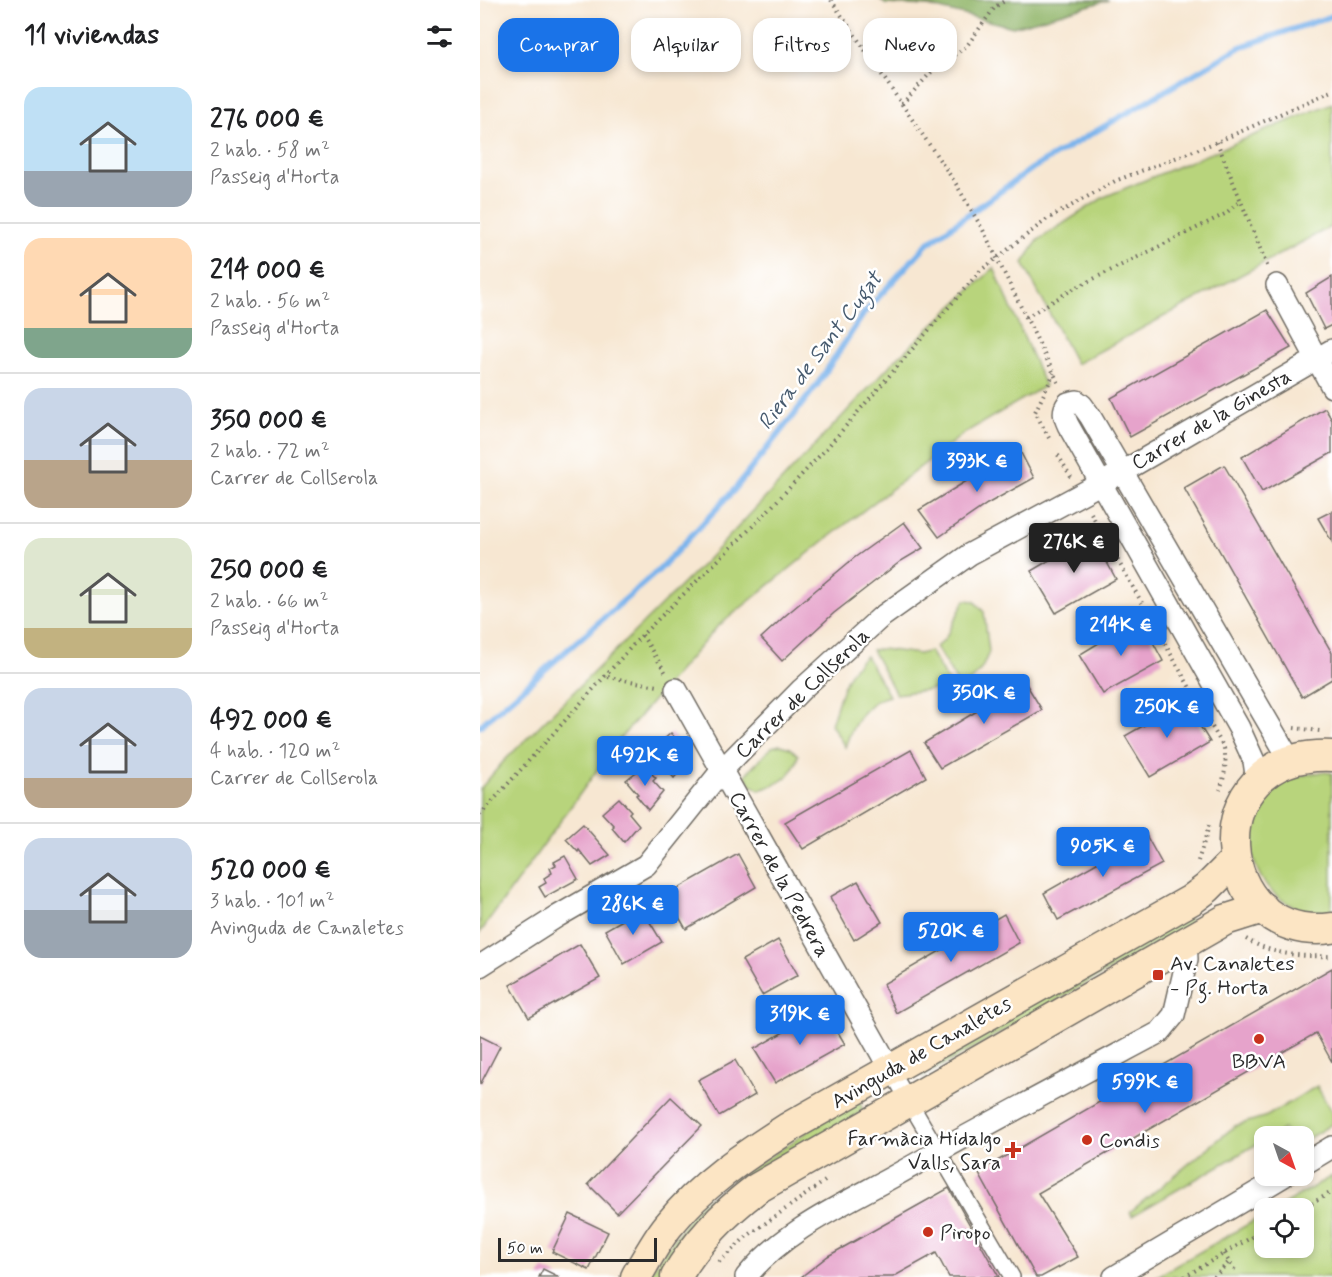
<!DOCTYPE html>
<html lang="es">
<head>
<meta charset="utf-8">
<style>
  body { margin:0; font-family:Mynerve,sans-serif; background:#f2f2f2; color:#202124; height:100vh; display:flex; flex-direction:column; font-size:22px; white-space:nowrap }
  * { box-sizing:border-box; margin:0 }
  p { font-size:20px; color:#757577 }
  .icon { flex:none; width:33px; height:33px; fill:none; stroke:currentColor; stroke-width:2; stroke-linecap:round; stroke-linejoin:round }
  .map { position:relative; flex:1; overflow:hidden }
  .sheet { display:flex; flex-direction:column; background:#fff; width:480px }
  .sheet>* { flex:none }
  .hud { position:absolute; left:18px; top:18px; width:570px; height:54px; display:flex; gap:12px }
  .needle { width:39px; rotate:140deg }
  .fabs { position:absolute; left:774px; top:1126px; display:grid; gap:12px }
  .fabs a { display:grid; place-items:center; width:60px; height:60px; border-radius:12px; background:#fff; box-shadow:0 3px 9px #0003; font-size:30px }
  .scale { position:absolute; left:18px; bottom:15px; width:159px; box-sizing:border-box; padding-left:6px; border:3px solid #2b2b2b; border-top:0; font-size:16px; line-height:21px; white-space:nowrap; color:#2b2b2b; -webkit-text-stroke:4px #fff; paint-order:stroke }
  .price { position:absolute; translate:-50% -51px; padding:0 14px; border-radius:6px; background:#1a73e8; color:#fff; font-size:20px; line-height:39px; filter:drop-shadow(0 2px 3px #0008) }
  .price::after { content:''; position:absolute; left:50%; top:36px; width:18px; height:14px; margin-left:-9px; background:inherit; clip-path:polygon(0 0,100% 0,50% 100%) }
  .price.active { background:#222; color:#fff }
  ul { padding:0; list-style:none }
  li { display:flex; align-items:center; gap:18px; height:150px; padding:0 24px }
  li+li { border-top:2px solid #e0e0e0 }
  li span { display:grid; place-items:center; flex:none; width:168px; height:120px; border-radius:18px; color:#555 }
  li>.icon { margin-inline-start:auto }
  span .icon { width:72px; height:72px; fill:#fffc; stroke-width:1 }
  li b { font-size:26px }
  h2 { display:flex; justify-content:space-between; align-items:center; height:72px; padding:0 24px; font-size:26px }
  .tag { padding:0 21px; border-radius:18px; background:#fff; box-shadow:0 3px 9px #0003; font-size:21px; line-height:54px }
  .tag.active { background:#1a73e8; color:#fff }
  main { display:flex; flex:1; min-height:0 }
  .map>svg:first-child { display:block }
</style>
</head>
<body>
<main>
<section class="sheet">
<h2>11 viviendas<svg class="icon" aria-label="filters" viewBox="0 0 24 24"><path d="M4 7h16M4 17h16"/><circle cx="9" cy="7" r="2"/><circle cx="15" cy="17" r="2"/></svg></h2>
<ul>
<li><span style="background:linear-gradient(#bfe0f5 70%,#9aa5b1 0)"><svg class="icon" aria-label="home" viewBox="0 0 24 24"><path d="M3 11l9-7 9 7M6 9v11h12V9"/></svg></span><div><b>276 000 €</b><p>2 hab. · 58 m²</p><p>Passeig d'Horta</p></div></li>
<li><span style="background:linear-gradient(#ffd9b3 75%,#7fa58c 0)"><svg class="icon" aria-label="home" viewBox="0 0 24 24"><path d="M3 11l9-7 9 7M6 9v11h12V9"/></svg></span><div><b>214 000 €</b><p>2 hab. · 56 m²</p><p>Passeig d'Horta</p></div></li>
<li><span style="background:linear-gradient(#c9d6e8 60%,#b9a48a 0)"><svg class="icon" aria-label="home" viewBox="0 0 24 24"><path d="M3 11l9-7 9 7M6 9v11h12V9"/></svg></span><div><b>350 000 €</b><p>2 hab. · 72 m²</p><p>Carrer de Collserola</p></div></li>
<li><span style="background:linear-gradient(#dfe7d0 75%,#c2b280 0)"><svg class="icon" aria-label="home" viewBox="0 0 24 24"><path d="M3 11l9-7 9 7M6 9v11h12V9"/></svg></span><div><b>250 000 €</b><p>2 hab. · 66 m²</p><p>Passeig d'Horta</p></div></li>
<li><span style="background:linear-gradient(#c9d6e8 75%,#b9a48a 0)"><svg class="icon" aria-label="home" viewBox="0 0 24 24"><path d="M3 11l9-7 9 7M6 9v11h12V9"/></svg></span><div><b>492 000 €</b><p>4 hab. · 120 m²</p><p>Carrer de Collserola</p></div></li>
<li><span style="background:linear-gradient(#c9d6e8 60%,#9aa5b1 0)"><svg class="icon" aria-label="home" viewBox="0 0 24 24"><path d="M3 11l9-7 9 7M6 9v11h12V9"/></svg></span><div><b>520 000 €</b><p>3 hab. · 101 m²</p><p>Avinguda de Canaletes</p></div></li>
</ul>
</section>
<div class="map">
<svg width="852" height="1277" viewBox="0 0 852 1277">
  <rect width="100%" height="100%" fill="#fff"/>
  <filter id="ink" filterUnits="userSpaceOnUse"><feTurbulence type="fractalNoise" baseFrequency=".0167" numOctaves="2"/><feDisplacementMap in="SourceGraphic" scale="12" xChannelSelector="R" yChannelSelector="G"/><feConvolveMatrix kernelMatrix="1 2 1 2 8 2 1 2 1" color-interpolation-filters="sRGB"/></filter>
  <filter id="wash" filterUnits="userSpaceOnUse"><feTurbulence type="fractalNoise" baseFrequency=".008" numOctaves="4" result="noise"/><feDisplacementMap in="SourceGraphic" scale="24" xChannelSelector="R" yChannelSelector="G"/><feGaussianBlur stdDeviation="1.35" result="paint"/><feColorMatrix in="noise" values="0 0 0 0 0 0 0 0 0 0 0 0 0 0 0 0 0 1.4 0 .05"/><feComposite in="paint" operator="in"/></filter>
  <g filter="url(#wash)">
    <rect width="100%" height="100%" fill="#f7e7d2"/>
    <g fill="#b8d47b" stroke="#728053" stroke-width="1.5">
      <path d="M852 103V226L596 364 543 263 558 240 624 197Z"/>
      <path d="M514 268 565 386 486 432 345 540 237 627 138 741 0 933V789L23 762 227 560 415 360Z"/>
      <path d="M485 600 494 601 504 612 509 652 502 668 492 680 479 686 456 647 465 639Z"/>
      <path d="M402 649 439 654 450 651 471 687 416 694 392 650Z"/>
      <path d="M386 656 409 696C385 701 372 726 365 747L351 724C360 700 363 672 386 656Z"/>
      <path d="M300 745 310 748 318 755C314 777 299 784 279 790L271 785 265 775 292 747Z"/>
      <path d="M842 772 852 773V911C773 922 738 813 810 779 820 775 831 774 842 772Z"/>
      <path d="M705 911 712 923 443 1077 436 1066Z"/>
      <path d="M837 1086 852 1113V1124L824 1141V1137H808L804 1129 790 1137H784V1140L652 1216 650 1212 755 1126 787 1116Z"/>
      <path d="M378 1098 383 1110 204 1242 181 1277H167L219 1204Z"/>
      <path d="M852 1176V1277H676L784 1215V1248H824V1209H795Z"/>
    </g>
    <path fill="#92b66b" stroke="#5e704b" stroke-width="1.5" d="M401 0H629L533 27 448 6 405 4Z"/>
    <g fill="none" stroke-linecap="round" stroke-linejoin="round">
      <path stroke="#7cb4ec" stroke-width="6" d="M0 726 180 569 255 489 337 385 384 313 447 244 553 168 760 47 852 16"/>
    </g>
    <g id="blocks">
      <g fill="#e6a3cb">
        <path d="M852 277V325L844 329 826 293Z"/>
        <path d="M787 310 811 348 650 437 631 398Z"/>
        <path d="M845 408 852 420V453L782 492 762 457Z"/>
        <path d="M540 451 554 478 507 504 459 537 439 510 508 468Z"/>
        <path d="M744 465 852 653V679L822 697 704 488Z"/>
        <path d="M852 511V542L838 518Z"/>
        <path d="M424 522 443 548 421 561 354 613 302 661 281 638 306 615 374 558Z"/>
        <path d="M612 535 636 579 576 613 551 571Z"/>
        <path d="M660 618 683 661 623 694 599 655Z"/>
        <path d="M545 682 562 710 460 768 444 743Z"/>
        <path d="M705 702 730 742 670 777 645 736Z"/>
        <path d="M191 733 202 747 199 749 209 760 194 778 182 764 184 762 173 749Z"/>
        <path d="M431 750 446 777 323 849 305 822Z"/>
        <path d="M164 766 176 778 173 781 183 792 168 810 156 795 158 794 146 780Z"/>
        <path d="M139 798 151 811 149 813 159 825 144 842 132 828 134 826 122 813Z"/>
        <path d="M103 824 130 855 112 866 99 850 98 852 86 839Z"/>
        <path d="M666 835 682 864 578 920 564 893Z"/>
        <path d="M258 854 276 887 206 929 186 895Z"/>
        <path d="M85 856 98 879 65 897 59 887 66 883 64 878 72 873 70 868 76 865 74 862Z"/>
        <path d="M378 881 402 922 374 940 350 897Z"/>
        <path d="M162 909 182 942 144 964 125 930Z"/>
        <path d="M524 914 539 943 416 1013 403 984Z"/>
        <path d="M298 940 318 975 282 995 262 960Z"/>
        <path d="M100 944 120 978 49 1018 30 985Z"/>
        <path d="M852 968V1062L836 1033 558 1193 598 1257 561 1277H556L498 1172Z"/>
        <path d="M344 1009 365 1044 295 1083 274 1049Z"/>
        <path d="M0 1036 20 1046 0 1085Z"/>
        <path d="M255 1060 275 1095 239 1116 218 1080Z"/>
        <path d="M191 1097 222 1126 137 1213 108 1184Z"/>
        <path d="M469 1188 519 1277H469L456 1253 413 1277H321L348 1256Z"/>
        <path d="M90 1214 128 1232 109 1270 72 1252Z"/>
        <path d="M63 1269 79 1277H59Z"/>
      </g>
    </g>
  </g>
  <g filter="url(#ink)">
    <use href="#blocks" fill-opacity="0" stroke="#726d65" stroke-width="1.5"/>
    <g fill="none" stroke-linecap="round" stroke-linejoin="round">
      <defs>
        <path id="pedestrian" d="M410 1069 532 1277"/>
        <g id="minor">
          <path d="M797 285 852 387"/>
          <path d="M196 689 410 1069"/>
          <path d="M777 782 774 761 759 728 588 425C584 416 582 411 588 403L597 401 602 405 610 416 810 760"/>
          <path d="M0 966 78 916 166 865 242 770 322 689 400 618 490 554 642 472 852 350"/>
          <path d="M824 1164 852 1147"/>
          <path d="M266 1277C304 1230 364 1204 416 1175 503 1126 592 1079 680 1032L694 1015 707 959 706 942"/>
          <path d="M634 1277 804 1176"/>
        </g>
        <g id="secondary">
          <path d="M852 756C712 750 731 945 852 928"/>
          <path d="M156 1277C166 1260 176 1241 188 1226 222 1183 266 1155 311 1126L711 900 727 888 755 860"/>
          <path d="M196 1277C217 1241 243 1214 276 1189L745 920 783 908"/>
        </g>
      </defs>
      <use href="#pedestrian" stroke="#726d65" stroke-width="18"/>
      <use href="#minor" stroke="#726d65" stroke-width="24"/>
      <use href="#secondary" stroke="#726d65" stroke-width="33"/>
      <g stroke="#726d65" stroke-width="4" stroke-dasharray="1.5 4.5" stroke-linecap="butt">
        <path d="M351 0 476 184 503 230 580 386"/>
        <path d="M422 104 455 68 486 47 515 7 526 0"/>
        <path d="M737 142 788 268"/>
        <path d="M546 317 595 288 745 214 760 201"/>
        <path d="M569 438 555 412 574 373"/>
        <path d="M578 455 591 477"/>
        <path d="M611 513 744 748C747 764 745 775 740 790"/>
        <path d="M162 635 186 673"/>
        <path d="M128 677 178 686"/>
        <path d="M814 728 840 731"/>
        <path d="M0 815 162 635 279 520 345 450 500 271 566 220 635 181 737 142 852 91"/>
        <path d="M718 861 730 823"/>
        <path d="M766 939C793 955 822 957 852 956"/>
        <path d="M821 1209 852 1192"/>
        <path d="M744 1254 756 1272"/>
        <path d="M239 1262 266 1237 345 1181"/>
        <path d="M704 1277 784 1230"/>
        <path d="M734 1277 749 1262"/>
      </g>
      <use href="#pedestrian" stroke="#fff" stroke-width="15"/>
      <use href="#minor" stroke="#fff" stroke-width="21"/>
      <use href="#secondary" stroke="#fce5c4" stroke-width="30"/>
    </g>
  </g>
  <g fill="#c8321e" stroke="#fff" stroke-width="2">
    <rect x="672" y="969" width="12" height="12" rx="3"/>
    <circle cx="779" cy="1039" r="6"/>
    <circle cx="607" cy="1140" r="6"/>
    <path d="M530 1141h6v6h6v6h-6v6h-6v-6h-6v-6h6z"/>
    <circle cx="448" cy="1232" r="6"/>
  </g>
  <g text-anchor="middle" stroke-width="5" stroke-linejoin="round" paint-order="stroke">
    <g font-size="21" fill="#2b2b2b" stroke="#fff">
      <text transform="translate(731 419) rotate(-30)" y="7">Carrer de la Ginesta</text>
      <text transform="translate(322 693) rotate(-44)" y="7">Carrer de Collserola</text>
      <text transform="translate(300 874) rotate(61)" y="7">Carrer de la Pedrera</text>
      <text transform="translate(441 1052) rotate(-30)" y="7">Avinguda de Canaletes</text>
    </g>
    <g font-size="21" fill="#2b2b2b" stroke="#fff" text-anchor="start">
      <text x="690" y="970">Av. Canaletes<tspan x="690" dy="24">- Pg. Horta</tspan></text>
      <text x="779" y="1068" text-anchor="middle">BBVA</text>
      <text x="521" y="1145" text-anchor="end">Farmàcia Hidalgo<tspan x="521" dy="24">Valls, Sara</tspan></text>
      <text x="619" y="1147">Condis</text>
      <text x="460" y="1239">Piropo</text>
    </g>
    <g font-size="22" font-style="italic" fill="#475b6f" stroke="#fff">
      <text transform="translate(339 350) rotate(-53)" y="8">Riera de Sant Cugat</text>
    </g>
  </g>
</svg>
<div class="fabs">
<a><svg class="needle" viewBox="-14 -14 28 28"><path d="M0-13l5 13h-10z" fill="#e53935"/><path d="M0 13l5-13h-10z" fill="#757577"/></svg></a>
<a><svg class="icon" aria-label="locate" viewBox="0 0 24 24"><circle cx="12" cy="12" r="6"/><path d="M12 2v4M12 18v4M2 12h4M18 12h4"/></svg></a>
</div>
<div class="scale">50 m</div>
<b class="price" style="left:497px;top:493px">393K €</b>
<b class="price active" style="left:594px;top:574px">276K €</b>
<b class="price" style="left:641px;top:657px">214K €</b>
<b class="price" style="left:504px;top:725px">350K €</b>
<b class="price" style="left:687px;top:739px">250K €</b>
<b class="price" style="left:165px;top:787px">492K €</b>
<b class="price" style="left:623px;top:878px">905K €</b>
<b class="price" style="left:153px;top:936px">286K €</b>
<b class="price" style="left:471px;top:963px">520K €</b>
<b class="price" style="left:320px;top:1046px">319K €</b>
<b class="price" style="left:665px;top:1114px">599K €</b>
<div class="hud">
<a class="tag active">Comprar</a>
<a class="tag">Alquilar</a>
<a class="tag">Filtros</a>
<a class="tag">Nuevo</a>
</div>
</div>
</main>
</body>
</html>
